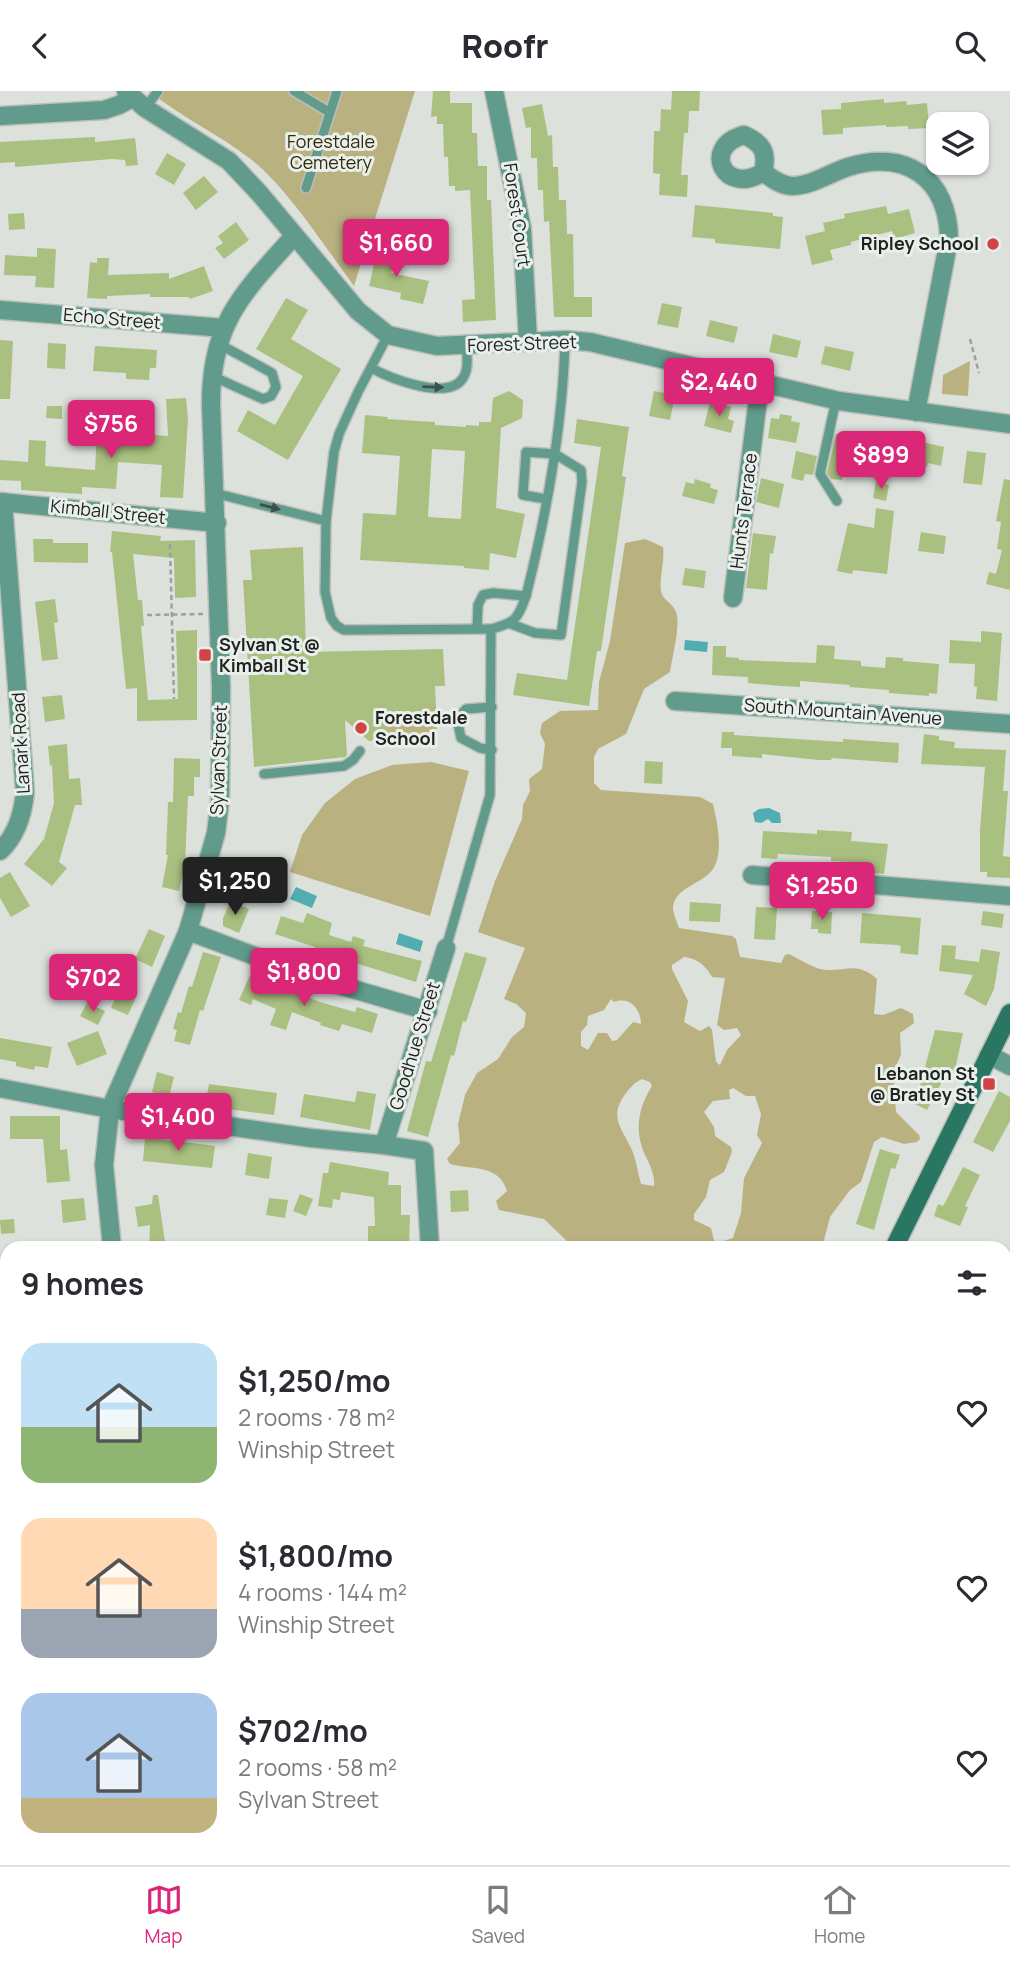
<!DOCTYPE html>
<html lang="en">
<head>
<meta charset="utf-8">
<style>
  body { margin:0; font-family:Manrope,sans-serif; background:#f2f2f3; color:#2b2b33; height:100vh; display:flex; flex-direction:column; font-size:26px; white-space:nowrap }
  * { box-sizing:border-box; margin:0 }
  p { font-size:23px; color:#7c7c81 }
  .icon { flex:none; width:38px; height:38px; fill:none; stroke:currentColor; stroke-width:2; stroke-linecap:round; stroke-linejoin:round }
  .map { position:relative; flex:1; overflow:hidden }
  .panel { position:absolute; left:0px; top:1150px; width:1012px; height:625px; display:flex; flex-direction:column; background:#fff; border-radius:21px 21px 0 0; box-shadow:0 2px 5px #0004 }
  .panel>* { flex:none }
  .controls { position:absolute; left:926px; top:21px; display:grid; gap:14px }
  .controls a { display:grid; place-items:center; width:63px; height:63px; border-radius:14px; background:#fff; box-shadow:0 2px 5px #0004; font-size:35px }
  .price { position:absolute; translate:-50% -60px; padding:0 16px; border-radius:7px; background:#db2777; color:#fff; font-size:23px; line-height:46px; filter:drop-shadow(0 2px 4px #0008) }
  .price::after { content:''; position:absolute; left:50%; top:42px; width:21px; height:16px; margin-left:-10px; background:inherit; clip-path:polygon(0 0,100% 0,50% 100%) }
  .price.active { background:#222; color:#fff }
  ul { padding:0; list-style:none }
  li { display:flex; align-items:center; gap:21px; height:175px; padding:0 21px }
  li span { display:grid; place-items:center; flex:none; width:196px; height:140px; border-radius:21px; color:#555 }
  li>.icon { margin-inline-start:auto }
  span .icon { width:84px; height:84px; fill:#fffc; stroke-width:1 }
  li b { font-size:30px }
  h2 { display:flex; justify-content:space-between; align-items:center; height:84px; padding:0 21px; font-size:30px }
  header { display:flex; justify-content:space-between; align-items:center; height:91px; padding:0 21px; background:#fff; font-size:32px; font-weight:800 }
  .menu { display:flex; justify-content:space-around; align-items:center; height:98px; border-top:2px solid #e1e1e2; background:#fff; font-size:19px; color:#7c7c81 }
  .menu a { display:grid; justify-items:center; gap:4px }
  .menu .active { color:#db2777 }
  .map>svg:first-child { display:block }
</style>
</head>
<body>
<header><svg class="icon" aria-label="back" viewBox="0 0 24 24"><path d="M15 5l-7 7 7 7"/></svg>Roofr<svg class="icon" aria-label="search" viewBox="0 0 24 24"><circle cx="10" cy="10" r="6"/><path d="M15 15l6 6"/></svg></header>
<div class="map">
<svg width="1010" height="1774" viewBox="0 0 1010 1774">
  <rect width="100%" height="100%" fill="#dce1dc"/>
  <g fill="#bab181" fill-rule="evenodd">
    <path d="M149 0H415L354 195C325 156 289 99 252 69 220 44 181 26 149 0Z"/>
    <path d="M970 270 968 305 942 303 943 284Z"/>
    <path d="M645 448 663 456C665 472 659 485 661 500 662 509 673 512 676 521 681 534 672 566 670 581L644 598 626 643 598 658 594 666V692L601 699 700 706 713 713C717 730 724 762 713 778 703 793 675 796 673 816 673 822 677 831 679 837L732 845 736 848 740 866 781 872 785 864 789 863C799 868 810 875 820 878 843 883 855 868 877 888L874 923 883 924 901 917 913 923 914 932 900 942 901 964 893 981 896 1021 919 1044 920 1048 917 1051 904 1053 882 1046 874 1051 861 1091 850 1099 830 1126 822 1157H566L568 1151 544 1128 499 1119 496 1110 507 1100C499 1073 472 1079 450 1073L447 1068 460 1052 458 1033 465 1004 477 982 498 968 512 946 524 936 526 922 516 913 504 908 525 857 478 841 495 790 522 728 523 714 530 700 529 688 542 678 545 653 540 642 542 632 560 620 598 619 599 591 610 550 625 452ZM684 866C697 867 706 875 712 886L725 887 717 934 724 939 737 937 741 944 727 959 720 974 716 971 712 939 709 935 700 940 684 931 688 910 672 878V874ZM611 908 614 911C630 905 641 918 641 933L633 931 617 949 612 950 607 942H598L588 959 581 955V941L587 934 588 925 604 919ZM642 988 650 991 652 995C638 1017 634 1040 645 1064 650 1074 655 1084 654 1095L641 1093C638 1082 636 1067 631 1057 620 1035 609 1025 626 1002 631 996 634 992 642 988ZM733 997 746 1005H755L761 1023 757 1044 762 1052 744 1087 741 1122 733 1147 717 1152 714 1149 711 1137 694 1129V1123L706 1106 710 1089 724 1081 732 1061 731 1056 715 1045 714 1036 704 1021 713 1010 730 1008 729 999Z"/>
    <path d="M425 616H436L437 649 393 651 392 642H387V632L384 628 387 624 426 621Z"/>
    <path d="M431 671 469 680 430 825 290 781 302 744 325 712 355 688 392 674Z"/>
    <path d="M1005 1665 1010 1672V1774L973 1772 955 1768H1004Z"/>
  </g>
  <g fill="#50aeb2">
    <path d="M685 549 708 551 707 561 684 559Z"/>
    <path d="M769 717 780 722 781 732H772L768 728 761 732 755 731 753 722 759 718Z"/>
    <path d="M296 796 317 805 312 817 290 808Z"/>
    <path d="M399 842 423 850 420 861 396 853Z"/>
  </g>
  <g fill="#aac081" fill-rule="evenodd">
    <path d="M433 0H450V12H472V42H477L478 75H487V109H491L496 229 463 231 462 209 475 208 470 99 455 100V95H449L448 66H444L443 33H437V25L431 26Z"/>
    <path d="M672 0H700L699 20H689L688 42H684L681 84H688L687 106 659 104 660 83 653 82 654 40H660L661 18 671 19Z"/>
    <path d="M884 8V12L906 10 907 14 927 12 929 37 908 38V35L886 36V34L843 37V43L823 44 821 19 841 18V12Z"/>
    <path d="M542 13 548 45 552 44 553 76H558L559 109H566L567 143H573L574 206H592V226H554L549 130 544 131 543 99H538L537 67H531V36L526 37 522 17Z"/>
    <path d="M95 46V51L135 47 138 74 126 75 125 69 112 68 15 76V71L0 72V51Z"/>
    <path d="M167 62 186 73 174 94 155 83Z"/>
    <path d="M204 85 218 101 196 119 183 102Z"/>
    <path d="M695 114 773 122V125L783 126 780 158 715 152V148L692 146Z"/>
    <path d="M886 115 888 123 909 118 915 142 894 148 892 140 851 151V154L830 159 833 169 812 174 805 145 825 140 823 132 845 127 844 123Z"/>
    <path d="M24 122 25 138 9 139 8 123Z"/>
    <path d="M236 131 249 149 224 168 215 157 223 152 218 145Z"/>
    <path d="M37 157 56 158 54 197 35 196 36 185 4 184 5 164 37 166Z"/>
    <path d="M378 157 396 162 391 182 429 190 423 213 400 208 401 202 369 195Z"/>
    <path d="M97 167H109L108 184 169 182V188L204 175 213 200 190 208 189 206H150V203L107 205V208L87 207 90 171 97 172Z"/>
    <path d="M286 207 308 219 291 248 341 278 288 369 237 340 248 319 275 334 303 285 256 258Z"/>
    <path d="M662 212 682 216 678 237 657 233Z"/>
    <path d="M710 229 738 236 734 252 706 245Z"/>
    <path d="M773 243 801 250 797 267 769 261Z"/>
    <path d="M0 249 13 250 10 308H0Z"/>
    <path d="M48 252 66 253 65 278 47 277Z"/>
    <path d="M95 255 157 259 156 277H150L149 289 126 288V282L93 280Z"/>
    <path d="M825 255 854 261 850 280 821 273Z"/>
    <path d="M509 300 523 309 522 327 501 337 496 417 525 423 516 467 490 462 489 479 464 477V475L360 469 363 422 396 424 400 365 362 362 365 324 388 326 387 328 435 331V334L466 336V334L479 335V331H491L493 307ZM432 358 465 360 461 428 428 426Z"/>
    <path d="M654 300 675 304 670 329 649 325Z"/>
    <path d="M186 307 188 328 183 407 160 406 162 374 118 371 116 398 82 396V403L21 399V390L0 389V369L28 371 29 349 46 350 45 375 95 379 97 340 168 345 166 308Z"/>
    <path d="M710 311 731 316 728 328 734 330 731 342 704 335Z"/>
    <path d="M47 315H62V328L46 327Z"/>
    <path d="M780 323 792 325 791 330 800 332 796 352 768 347 771 327 779 328Z"/>
    <path d="M577 328 629 336 622 385 626 386 601 560H597L589 615 513 604 517 582 567 589 601 356 574 352Z"/>
    <path d="M836 343 853 346 848 373H845L842 389 831 388 827 382Z"/>
    <path d="M895 345 944 356 941 375 928 372 927 376 907 372 905 380 888 376Z"/>
    <path d="M796 360 817 365 813 384 805 383 803 390 791 387Z"/>
    <path d="M967 360 986 362 982 394 963 392Z"/>
    <path d="M761 387 784 393 779 417 756 411Z"/>
    <path d="M695 388 711 393 710 397 718 399 714 413 682 405 686 391 694 393Z"/>
    <path d="M1004 388 1010 389V499L986 493 989 481 996 483 1002 459 997 458 1001 431 996 430Z"/>
    <path d="M876 391 889 394 886 410 873 407Z"/>
    <path d="M876 417 894 420 887 483 853 479 852 483 837 480 848 432 874 437Z"/>
    <path d="M112 440 161 445 160 450 195 449 196 506 175 507 174 467 133 463 138 509H142L144 535H141L148 609 178 608 176 540 197 539V629L137 630V597L126 598 112 461H110Z"/>
    <path d="M921 441 946 445 944 463 918 460Z"/>
    <path d="M753 442 776 445 773 463 770 462 767 499 746 497Z"/>
    <path d="M33 448H53V452H88V472L34 471Z"/>
    <path d="M303 456 306 561 443 558 445 595H435L436 616H425L426 621 387 624V642L379 650H369L345 629 347 664 345 666 254 676 243 489H252L250 459Z"/>
    <path d="M685 477 706 480 704 497 682 494Z"/>
    <path d="M55 508 58 531 54 532 58 568 42 570 35 511Z"/>
    <path d="M981 540 1002 542 997 610 976 608 977 596 974 595 975 573 949 572 950 549 981 551Z"/>
    <path d="M817 554 835 555 834 568 861 570V575L885 577 886 566 903 567V570L939 573 937 603 929 602V605L889 602V599L849 596 850 594 800 590V596L781 595 748 592V586L712 584 713 555H726V566L739 567V569L816 572Z"/>
    <path d="M62 604 65 628 45 631 42 606Z"/>
    <path d="M722 641H734V644L843 651V648L899 652 898 672 832 667 831 669H818L762 663V667L732 665V657H721Z"/>
    <path d="M924 643 939 645V649L955 651 954 657 1006 659 1003 700H1008L1003 765 1010 766V787L987 786V781H980V739L985 676 921 673Z"/>
    <path d="M67 653 69 688 80 687 82 714H75L59 771 67 777 52 795 24 773 44 748 54 712 52 674 50 675 48 655Z"/>
    <path d="M174 667 200 668V686H194V705H188L185 773 179 800 162 796 168 764H166L168 711H173Z"/>
    <path d="M645 670 663 671 662 693 644 692Z"/>
    <path d="M817 739 852 741 851 750 888 753 884 783 870 782 869 772 831 770V766L778 763 777 768 761 767 763 740 817 743Z"/>
    <path d="M10 781 30 815 11 826 0 807V787Z"/>
    <path d="M231 810 249 818 239 842 223 835V827Z"/>
    <path d="M690 811 721 813 720 831 689 830Z"/>
    <path d="M756 816 777 817 775 849 754 848Z"/>
    <path d="M812 820 832 821 831 843 818 842V838H811Z"/>
    <path d="M983 820 1004 823 1002 837 981 834Z"/>
    <path d="M307 822 332 832 329 844 351 851 353 845 365 849 363 855 422 870 416 891 314 859 315 856 275 843 281 825 303 832Z"/>
    <path d="M862 822 921 827 918 864 900 862 901 856 898 854 860 852Z"/>
    <path d="M149 838 165 845 152 876 135 868Z"/>
    <path d="M942 854 956 855 955 868 979 871 981 858 1000 861 994 898 986 915 964 903 973 884 939 880Z"/>
    <path d="M203 861 221 866 203 920 200 919 190 954 174 950 177 939 173 938 178 921 181 922 189 895 192 896Z"/>
    <path d="M465 861 487 867 466 931 463 930 454 965 451 964 428 1046 407 1040 426 970 431 971Z"/>
    <path d="M250 884 320 911 355 921 357 916 378 923 372 942 342 933 339 940 320 934 321 932 292 921 286 939 270 934 276 918 253 908 251 914 239 909Z"/>
    <path d="M120 896 137 904 128 924 111 917Z"/>
    <path d="M87 912 105 920 98 934 80 925Z"/>
    <path d="M935 939 963 942 953 988 944 987 927 1019 911 1011 921 992 923 976H925Z"/>
    <path d="M98 940 107 963 77 975 67 952Z"/>
    <path d="M0 947 52 956 48 977 35 975 34 979 16 975V971L0 968Z"/>
    <path d="M157 981 174 986 169 1006 152 1001Z"/>
    <path d="M209 993 277 1002 274 1024 205 1015Z"/>
    <path d="M357 1000 376 1003 370 1039 300 1026 304 1003 355 1011Z"/>
    <path d="M999 1000 1010 1006V1030L993 1061 973 1051Z"/>
    <path d="M10 1025H60V1059L67 1058 70 1090 47 1092 43 1048H10Z"/>
    <path d="M145 1046 215 1055 212 1077 143 1070Z"/>
    <path d="M880 1058 900 1064 895 1078 891 1077 874 1139 856 1133Z"/>
    <path d="M248 1062 272 1066 269 1088 245 1084Z"/>
    <path d="M330 1071 389 1081 388 1094H401V1124H410L409 1157H368V1135H375L374 1106 341 1101 340 1109 333 1108 332 1117 318 1115 323 1082H328Z"/>
    <path d="M963 1076 980 1084 965 1115 968 1116 960 1135 934 1125 938 1113 943 1115 947 1108Z"/>
    <path d="M468 1099 469 1120 451 1121 450 1100Z"/>
    <path d="M300 1103 313 1108 306 1125 293 1120Z"/>
    <path d="M153 1104H158L166 1157H149L150 1134 138 1136 135 1116 152 1113Z"/>
    <path d="M84 1107 86 1129 63 1132 61 1109Z"/>
    <path d="M269 1107 288 1109 285 1127 266 1124Z"/>
    <path d="M14 1128 15 1142 1 1143 0 1129Z"/>
  </g>
  <g fill="none" stroke-linecap="round" stroke-linejoin="round">
    <defs>
      <g id="service">
        <path d="M294 0 329 21"/>
        <path d="M145 17 158 0"/>
        <path d="M306 97 337 0"/>
        <path d="M388 244 358 301 339 343 334 361 326 430 325 501 331 527 337 535 344 539 491 538"/>
        <path d="M371 277C390 287 448 311 463 287 469 278 467 266 466 255"/>
        <path d="M212 285 263 308 271 305 276 296 272 282 219 253"/>
        <path d="M836 309 820 383 837 410"/>
        <path d="M214 402 326 430"/>
        <path d="M511 533 535 542 561 544 582 391 581 379 555 363 526 361 523 404 546 408"/>
        <path d="M477 538 478 514 483 504 493 502 526 505"/>
        <path d="M492 616 466 618 457 628 461 647 480 657 492 659"/>
        <path d="M264 683 344 675 353 669 360 660"/>
        <path d="M446 857 490 704 491 538C515 532 518 528 526 505 547 421 563 335 565 249"/>
      </g>
      <g id="minor">
        <path d="M494 0 522 138 528 250"/>
        <path d="M0 25 104 19 119 14 132 7"/>
        <path d="M744 44C762 52 768 61 763 81 725 106 700 56 744 44Z"/>
        <path d="M763 81C771 87 781 95 792 95 811 95 830 82 848 76 906 58 948 87 949 148L916 321"/>
        <path d="M0 219 224 237"/>
        <path d="M0 411 217 432"/>
        <path d="M733 507 760 292"/>
        <path d="M675 610 1010 633"/>
        <path d="M0 760C16 745 23 723 25 701L3 411"/>
        <path d="M752 784 1010 805"/>
        <path d="M188 840 308 885 428 920"/>
        <path d="M989 964 1010 975"/>
        <path d="M0 997 110 1018 311 1047 384 1054 424 1060 430 1157"/>
        <path d="M384 1054 446 857"/>
        <path d="M0 1262H7"/>
        <path d="M0 1393H7"/>
        <path d="M1004 1520 1010 1503"/>
        <path d="M0 1544H7"/>
        <path d="M313 1768 314 1774"/>
        <path d="M478 1768 501 1774"/>
        <path d="M882 1768 885 1774"/>
        <path d="M387 1774 452 1768"/>
      </g>
      <g id="tertiary">
        <path d="M126 0 145 17 229 70 260 103 358 220 388 244 437 255 565 249 590 251 839 310 1010 333"/>
        <path d="M112 1157 104 1074 110 1018 188 840 216 742 220 710 221 596 211 313C211 231 243 202 294 145"/>
        <path d="M1004 1562 1010 1563"/>
      </g>
      <g id="secondary">
        <path d="M894 1157 1010 922"/>
        <path d="M49 1774 60 1768"/>
      </g>
    </defs>
    <use href="#service" stroke="#babfba" stroke-width="12"/>
    <use href="#minor" stroke="#babfba" stroke-width="21"/>
    <use href="#tertiary" stroke="#babfba" stroke-width="21"/>
    <use href="#secondary" stroke="#babfba" stroke-width="21"/>
    <g stroke="#9da19d" stroke-width="2.5" stroke-dasharray="5 3.5" stroke-linecap="butt">
      <path d="M970 248 979 282"/>
      <path d="M170 453 174 608"/>
      <path d="M147 524 203 523"/>
    </g>
    <use href="#service" stroke="#619b8b" stroke-width="9"/>
    <use href="#minor" stroke="#619b8b" stroke-width="18"/>
    <use href="#tertiary" stroke="#619b8b" stroke-width="18"/>
    <use href="#secondary" stroke="#297663" stroke-width="18"/>
  </g>
  <defs><path id="oneway-solid" d="M-6-.8H1V-3.2L6.5 0L1 3.2V.8H-6Z" transform="scale(1.75)"/></defs>
  <g fill="#3a524b">
    <use href="#oneway-solid" transform="translate(433 296) rotate(2)"/>
    <use href="#oneway-solid" transform="translate(270 416) rotate(14)"/>
  </g>
  <g fill="#d24345" stroke="#e9efea" stroke-width="2.5">
    <circle cx="993" cy="153" r="7"/>
    <rect x="198" y="557" width="14" height="14" rx="3.5"/>
    <circle cx="361" cy="637" r="7"/>
    <rect x="982" y="986" width="14" height="14" rx="3.5"/>
  </g>
  <g text-anchor="middle" stroke-width="6" stroke-linejoin="round" paint-order="stroke">
    <g font-size="18" fill="#2f2a0b" stroke="#e9efea">
      <text x="331" y="57">Forestdale<tspan x="331" dy="21">Cemetery</tspan></text>
    </g>
    <g font-size="18" fill="#202220" stroke="#e9efea">
      <text transform="translate(517 124) rotate(82)" y="6">Forest Court</text>
      <text transform="translate(112 228) rotate(5)" y="6">Echo Street</text>
      <text transform="translate(522 253) rotate(-2)" y="6">Forest Street</text>
      <text transform="translate(744 420) rotate(-83)" y="6">Hunts Terrace</text>
      <text transform="translate(108 421) rotate(6)" y="6">Kimball Street</text>
      <text transform="translate(843 621) rotate(4)" y="6">South Mountain Avenue</text>
      <text transform="translate(21 652) rotate(-93)" y="6">Lanark Road</text>
      <text transform="translate(219 669) rotate(-88)" y="6">Sylvan Street</text>
      <text transform="translate(415 955) rotate(-73)" y="6">Goodhue Street</text>
    </g>
    <g font-size="18" font-weight="bold" fill="#202220" stroke="#e9efea" text-anchor="end">
      <text x="979" y="159">Ripley School</text>
      <text x="219" y="560" text-anchor="start">Sylvan St @<tspan x="219" dy="21">Kimball St</tspan></text>
      <text x="375" y="633" text-anchor="start">Forestdale<tspan x="375" dy="21">School</tspan></text>
      <text x="975" y="989">Lebanon St<tspan x="975" dy="21">@ Bratley St</tspan></text>
    </g>
  </g>
</svg>
<div class="controls">
<a><svg class="icon" aria-label="layers" viewBox="0 0 24 24"><path d="M12 4l9 5-9 5-9-5zM3 14l9 5 9-5"/></svg></a>
</div>
<b class="price" style="left:396px;top:188px">$1,660</b>
<b class="price" style="left:719px;top:327px">$2,440</b>
<b class="price" style="left:111px;top:369px">$756</b>
<b class="price" style="left:881px;top:400px">$899</b>
<b class="price active" style="left:235px;top:826px">$1,250</b>
<b class="price" style="left:822px;top:831px">$1,250</b>
<b class="price" style="left:304px;top:917px">$1,800</b>
<b class="price" style="left:93px;top:923px">$702</b>
<b class="price" style="left:178px;top:1062px">$1,400</b>
<section class="panel">
<h2>9 homes<svg class="icon" aria-label="filters" viewBox="0 0 24 24"><path d="M4 7h16M4 17h16"/><circle cx="9" cy="7" r="2"/><circle cx="15" cy="17" r="2"/></svg></h2>
<ul>
<li><span style="background:linear-gradient(#bfe0f5 60%,#8fb573 0)"><svg class="icon" aria-label="home" viewBox="0 0 24 24"><path d="M3 11l9-7 9 7M6 9v11h12V9"/></svg></span><div><b>$1,250/mo</b><p>2 rooms · 78 m²</p><p>Winship Street</p></div><svg class="icon" aria-label="heart" viewBox="0 0 24 24"><path d="M12 20l-8-8c-3-5 5-10 8-4 3-6 11-1 8 4z"/></svg></li>
<li><span style="background:linear-gradient(#ffd9b3 65%,#9aa5b1 0)"><svg class="icon" aria-label="home" viewBox="0 0 24 24"><path d="M3 11l9-7 9 7M6 9v11h12V9"/></svg></span><div><b>$1,800/mo</b><p>4 rooms · 144 m²</p><p>Winship Street</p></div><svg class="icon" aria-label="heart" viewBox="0 0 24 24"><path d="M12 20l-8-8c-3-5 5-10 8-4 3-6 11-1 8 4z"/></svg></li>
<li><span style="background:linear-gradient(#a9c7e8 75%,#c2b280 0)"><svg class="icon" aria-label="home" viewBox="0 0 24 24"><path d="M3 11l9-7 9 7M6 9v11h12V9"/></svg></span><div><b>$702/mo</b><p>2 rooms · 58 m²</p><p>Sylvan Street</p></div><svg class="icon" aria-label="heart" viewBox="0 0 24 24"><path d="M12 20l-8-8c-3-5 5-10 8-4 3-6 11-1 8 4z"/></svg></li>
</ul>
</section>
</div>
<nav class="menu">
<a class="active"><svg class="icon" aria-label="map" viewBox="0 0 24 24"><path d="M3 6l6-2 6 2 6-2v14l-6 2-6-2-6 2zM9 4v14M15 6v14"/></svg>Map</a>
<a><svg class="icon" aria-label="saved" viewBox="0 0 24 24"><path d="M7 4h10v16l-5-4-5 4z"/></svg>Saved</a>
<a><svg class="icon" aria-label="home" viewBox="0 0 24 24"><path d="M3 11l9-7 9 7M6 9v11h12V9"/></svg>Home</a>
</nav>
</body>
</html>
